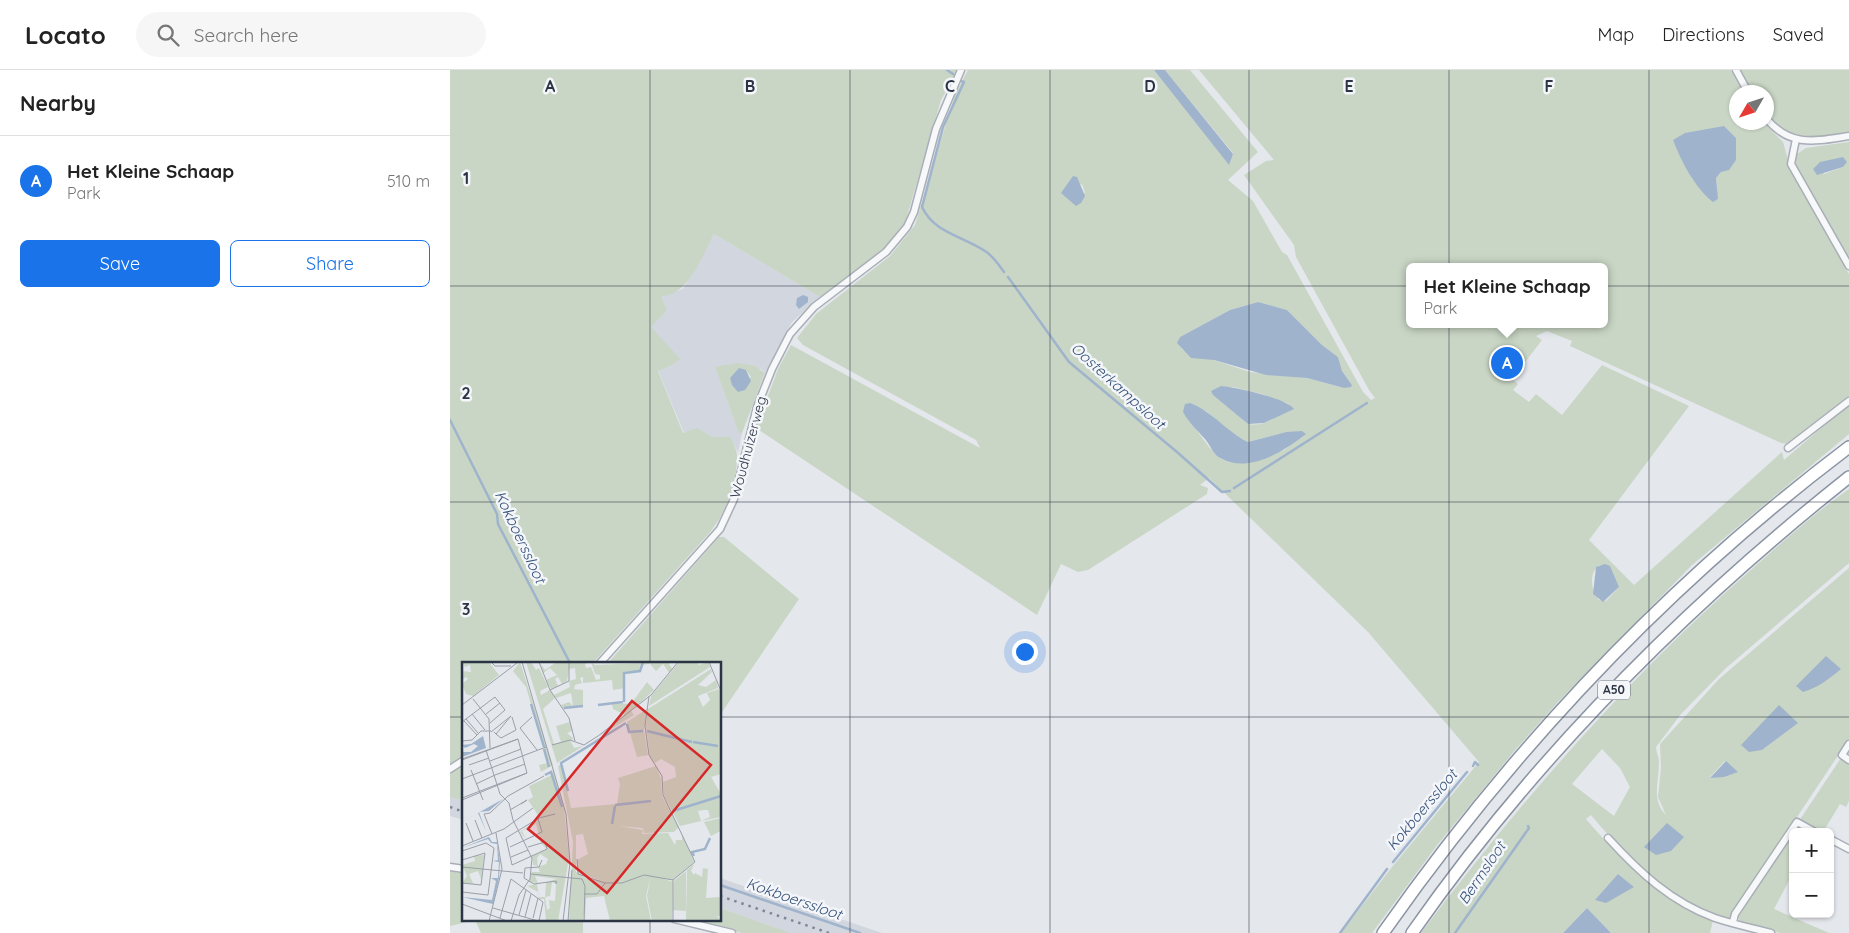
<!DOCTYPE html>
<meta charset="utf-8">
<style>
body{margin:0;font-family:Quicksand,sans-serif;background:#f6f6f6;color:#222}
.controls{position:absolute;right:15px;bottom:15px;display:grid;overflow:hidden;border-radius:8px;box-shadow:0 1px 4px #0004}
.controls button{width:45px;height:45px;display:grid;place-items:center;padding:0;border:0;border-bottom:1px solid #e0e0e0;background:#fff;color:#222;font:25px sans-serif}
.compass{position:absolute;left:1279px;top:15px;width:45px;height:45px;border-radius:50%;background:#fff;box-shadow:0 1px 4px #0004;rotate:231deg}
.you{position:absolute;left:574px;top:581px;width:18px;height:18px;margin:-12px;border:4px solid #fff;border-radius:50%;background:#1a73e8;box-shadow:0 0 0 8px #1a73e833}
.badge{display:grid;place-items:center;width:32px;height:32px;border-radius:50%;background:#1a73e8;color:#fff;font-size:16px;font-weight:700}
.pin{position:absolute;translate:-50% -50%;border:2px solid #fff;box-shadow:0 1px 5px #0006}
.popup{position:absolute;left:956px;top:193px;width:202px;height:65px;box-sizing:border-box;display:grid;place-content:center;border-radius:8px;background:#fff;filter:drop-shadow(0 1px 4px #0005);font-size:16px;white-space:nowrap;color:#767676}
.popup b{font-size:19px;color:#222}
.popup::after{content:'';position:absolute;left:50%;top:100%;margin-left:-10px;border:10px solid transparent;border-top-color:#fff}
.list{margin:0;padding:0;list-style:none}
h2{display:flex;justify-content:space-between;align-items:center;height:65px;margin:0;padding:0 20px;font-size:21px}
h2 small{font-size:16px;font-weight:400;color:#767676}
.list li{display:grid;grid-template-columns:32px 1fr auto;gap:15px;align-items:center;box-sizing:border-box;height:90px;padding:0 20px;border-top:1px solid #e0e0e0}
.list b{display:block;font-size:19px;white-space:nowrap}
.list p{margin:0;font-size:16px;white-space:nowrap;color:#767676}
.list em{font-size:16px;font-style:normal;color:#767676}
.actions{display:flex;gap:10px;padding:15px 20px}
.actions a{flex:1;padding:11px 0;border:1px solid #1a73e8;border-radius:8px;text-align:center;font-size:18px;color:#1a73e8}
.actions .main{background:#1a73e8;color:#fff}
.icon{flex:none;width:28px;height:28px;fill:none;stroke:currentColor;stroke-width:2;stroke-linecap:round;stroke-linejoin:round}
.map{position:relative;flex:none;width:1399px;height:863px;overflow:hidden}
header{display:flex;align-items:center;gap:30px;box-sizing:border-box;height:70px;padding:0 25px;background:#fff;border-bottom:1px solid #e0e0e0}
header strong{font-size:24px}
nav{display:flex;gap:28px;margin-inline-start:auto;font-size:18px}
.search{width:350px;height:45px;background:#f6f6f6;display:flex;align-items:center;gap:12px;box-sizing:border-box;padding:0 18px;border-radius:28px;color:#767676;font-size:19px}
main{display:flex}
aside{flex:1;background:#fff}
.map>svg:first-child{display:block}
</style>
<header>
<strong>Locato</strong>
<div class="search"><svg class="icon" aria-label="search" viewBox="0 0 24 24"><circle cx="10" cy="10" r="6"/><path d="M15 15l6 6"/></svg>Search here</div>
<nav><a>Map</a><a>Directions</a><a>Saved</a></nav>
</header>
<main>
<aside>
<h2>Nearby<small></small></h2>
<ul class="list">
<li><span class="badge">A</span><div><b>Het Kleine Schaap</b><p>Park</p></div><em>510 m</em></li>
</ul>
<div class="actions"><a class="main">Save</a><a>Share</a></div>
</aside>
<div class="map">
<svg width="1399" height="863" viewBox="0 0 1399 863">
<rect width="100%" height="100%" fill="#e4e7ec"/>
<!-- built -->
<path fill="#d2d6de" d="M264 164 370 227 342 252 315 303 311 299 265 297 289 362 292 363 288 383 281 367H262L252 363H234L208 300 222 295 200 257 217 240 211 226 233 219Z
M0 727 14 731V750L0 746Z
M270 808 432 863H341L270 838Z"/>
<!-- green -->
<path fill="#c9d6c5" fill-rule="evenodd" d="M0 0H508L491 30 455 153 435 177 416 194 370 227 264 164C252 185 239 226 211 226L217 240 201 257 230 289 222 295 208 301 233 363 247 358 262 367H281C283 372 287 380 287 386 287 412 277 440 261 461L143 593H14V686L0 694Z
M518 0H704L779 94 783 83 715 0H740L808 82 778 110 803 131 832 182 837 185 913 322 921 330 925 328 919 320 846 187 844 175 794 105 816 91 824 90 749 0H1281L1293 22H1286V52L1314 53 1333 72 1342 104 1399 204V326L1338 374 1331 373 1120 276 1122 271 1097 261 1086 266 1092 270 1062 309 1068 314 1063 320 1079 332 1086 324 1112 345 1152 295 1239 336 1139 470 1184 515 1332 382 1334 390 1399 334V364L1242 495 1107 633 1066 679 988 774 922 863H891L942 797 1029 692 918 562 759 408 750 415 758 418 757 424 638 500 628 502 611 494 587 545 306 358 328 299 341 275 530 378 526 370 353 275 347 268 366 244 440 186 465 155 505 24ZM1223 70 1271 102 1266 108 1267 119 1243 110ZM632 114 635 123H611ZM960 197H1154V254H960ZM808 232 837 240 872 275 888 287 892 301 902 315 894 318 857 308 800 302 733 280 728 273 730 267 780 240ZM783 317 812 324 839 334C828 347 816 357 798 354L761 321ZM756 341 779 361 798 372 836 362 854 366 834 380 802 392 782 393 771 389 759 377 733 342ZM1150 495 1169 517 1156 531 1149 530C1141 521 1138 502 1150 495Z
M1289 0H1399V63C1363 67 1343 73 1317 44L1316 22H1302Z
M1399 72V189L1347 101 1344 86 1356 78ZM1370 92 1393 97 1374 104Z
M287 293 305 296 315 303 292 363H289L265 297ZM296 300 301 307 288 322 280 308Z
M1399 419V493L1276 598 1231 644 1206 677C1206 682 1209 687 1209 692 1209 712 1201 730 1216 745L1208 727 1211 698 1210 674 1269 609 1399 498V669L1279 849C1221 832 1179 790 1141 745L1136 749C1171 790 1211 832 1263 850L1260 863H1161L1137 838 1113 863H971C1063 741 1162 626 1275 523 1316 487 1355 450 1399 419ZM1329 636 1347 653 1312 680 1292 675ZM1152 679 1170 698 1180 717 1164 746 1122 714ZM1275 691 1287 702 1260 708V707ZM1168 804 1183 817 1171 823Z
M269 467H274L349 529 270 645V593H158Z
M1391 688 1399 693V731L1396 737 1390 734 1373 762 1349 751Z
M14 695V731L0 727V703Z
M1343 762V803L1324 839 1379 863H1330L1290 852 1288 845Z
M0 801 14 804V849H133V863H31L25 850 0 856Z
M270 838 341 863H292L235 849H270Z"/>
<!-- water -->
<path fill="#9fb4cc" d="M704 0H715L783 84 779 95Z
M1274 56 1286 68V90L1279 100 1271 102 1266 108 1268 129 1263 132C1245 118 1231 91 1223 70L1235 63Z
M1393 87 1397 92 1393 97 1367 105 1363 99 1370 92Z
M623 106 627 107 635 126 631 133 626 136 611 123Z
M353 225 358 227V232L349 239 346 235 347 228Z
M808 232 837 240 872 275 888 287 892 301 902 315 901 317 894 318 857 308 816 305 764 290 741 288 727 273 730 267 780 240Z
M289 298 296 300 301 311 295 320 288 322 282 315 280 308Z
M771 316C785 317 836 328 844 339L814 353 798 354 763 325 761 321Z
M740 333C763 342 777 362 798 372L836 362 852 361 856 364C835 381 799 403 772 389 763 385 761 376 755 369 747 360 739 353 733 342L735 334Z
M1155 494 1160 496 1169 517 1153 532 1143 524 1146 497Z
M1376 586 1391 599C1379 609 1369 617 1353 622L1346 616Z
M1329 635 1348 653 1312 680 1299 682 1291 675Z
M1276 691 1288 702 1274 707 1260 708Z
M1217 753 1234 767 1221 781 1206 785 1194 777Z
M1168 804 1184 817 1156 833 1145 830Z
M1137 838 1161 863H1113Z"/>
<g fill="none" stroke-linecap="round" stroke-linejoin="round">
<!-- stream -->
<path stroke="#9fb4cc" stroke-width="2.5" d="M497 0 503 4
M511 11 514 12 493 57 472 137C484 163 513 166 535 181 543 186 549 195 554 202
M558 207 619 292 727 382 772 422 780 421
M0 350 47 444 48 454 120 593
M784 418 917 333
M1023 696 1025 692 1028 695
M943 792 1017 702
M270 815 410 863
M890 863 937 799
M1005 863 1079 758 1078 756"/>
<defs>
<path id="minor" d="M1286 0 1298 22
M1316 48C1340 78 1366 71 1399 66
M1346 69 1341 94 1399 196
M1338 378 1399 331
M150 593 270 459 284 429 307 337 322 299 340 264 364 237 436 182 457 157 464 142 486 59 511 0
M1399 674 1392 685 1399 690
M0 699 14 690
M1158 768C1189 802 1221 832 1265 848 1283 854 1302 858 1321 863
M1380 769 1399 779
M0 797 14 799
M224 849 282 863
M1283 852 1285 844 1347 752 1365 762"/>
<path id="motorway" d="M933 863C1062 679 1219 513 1399 377
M962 863C1083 690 1234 538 1399 407"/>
</defs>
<!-- minor casing -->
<use href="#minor" stroke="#a9aeb7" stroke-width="9"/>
<!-- motorway casing -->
<use href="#motorway" stroke="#8b94a3" stroke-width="14"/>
<!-- minor -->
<use href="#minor" stroke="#f7f8fa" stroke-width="6"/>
<!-- motorway -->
<use href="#motorway" stroke="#fff" stroke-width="11"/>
<!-- rail -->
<path stroke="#7d8696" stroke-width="2.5" stroke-dasharray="2.5 5" stroke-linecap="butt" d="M0 737 14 742
M270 826 379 863"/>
</g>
<!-- grid -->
<path fill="none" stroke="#2b3445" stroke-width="1" stroke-opacity="0.55" d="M200 0V593M400 0V863M600 0V863M799 0V863M999 0V863M1199 0V863M0 216H1399M0 432H1399M0 647H14M270 647H1399M200 849V863"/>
<g text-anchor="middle" stroke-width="5" stroke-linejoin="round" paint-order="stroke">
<!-- shield labels -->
<rect fill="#f4f6f9" stroke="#676e7b" stroke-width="1" x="1148" y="610.5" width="32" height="19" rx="4"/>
<g font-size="12" font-weight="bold" fill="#2b3445">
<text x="1164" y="624">A50</text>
</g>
<!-- street labels -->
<g font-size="14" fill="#2b3445" stroke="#f4f6f9">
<text transform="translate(298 377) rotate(-75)" y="5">Woudhuizerweg</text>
</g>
<!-- water labels -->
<g font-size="15" font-style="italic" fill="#34527a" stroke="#f4f6f9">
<text transform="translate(668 316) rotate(42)" y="5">Oosterkampsloot</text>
<text transform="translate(70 467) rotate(65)" y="5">Kokboerssloot</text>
<text transform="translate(972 740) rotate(-50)" y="5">Kokboerssloot</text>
<text transform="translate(1032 803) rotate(-56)" y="5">Bermsloot</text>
<text transform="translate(344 829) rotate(19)" y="5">Kokboerssloot</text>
</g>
</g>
<!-- overview -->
<g transform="translate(12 592)">
<rect width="259" height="259" fill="#e4e7ec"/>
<path d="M27 0 37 13 11 34 4 32 0 22 6 17 4 15 0 18V9L9 10 8 3 3 5 0 0ZM58 0 91 103 79 110 77 103 86 101 64 25 51 9ZM64 0H69L74 8 77 6 86 25 78 29 79 33 88 28 93 36 81 47 92 82 108 78 112 86 121 84 95 101ZM108 0H128L123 2 124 6 129 5 134 18 138 17V13L133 12 129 0 133 3 210 0 207 2 211 8 208 12 201 2 194 9 188 2 178 3 177 9 162 10 163 26 151 28 150 18 121 21V15L118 16 120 21 113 23 112 27 121 28V44L101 47 99 43 107 40 111 44 109 31 94 36 92 33 108 25 107 19 114 17 113 6 107 7 105 19 100 22 96 15 93 17 96 24 89 27 84 18 95 13 88 6 81 11 79 2 83 8 93 1ZM217 0H235L237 3 246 0 248 5 187 44 189 34ZM249 7 250 10 236 23 244 25 254 18 256 26 236 34 241 45 248 38 245 31 257 27 259 30V112L249 115 259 132V155L239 159 248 155 246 148H242L236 149 239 159 218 164 202 134 201 120 214 115 213 105 199 97 193 101 188 95 184 63 186 47ZM185 20 192 28 169 49 172 53 136 75 163 53 151 47 150 41 169 42ZM185 47 182 68 186 93 175 95 165 60ZM108 60 110 69 105 71 112 77 99 80 94 64ZM99 102 109 146 155 142 158 122 156 116 194 104 199 117 200 134 217 165 212 170 182 171 181 166 156 164 181 168 180 172 206 171 213 183 214 178H220V172L232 200 211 218 199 216 211 220 210 259H190L185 234 189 213 184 234 189 259H148L142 234 124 236 123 259 121 252V259H107L111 180 96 104ZM121 172 126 192 115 198V211L138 218 125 217 114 210V173ZM91 106 102 145 107 196 96 259H84L82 237H77L76 230 65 224 75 222 77 235H83L85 248 88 246 87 238 93 239 94 222 90 220 88 234 83 235 84 220 95 217 73 214 76 221 67 220 70 210H78L76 205 84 202 86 197 78 192 75 196 76 204 71 203 70 194 85 187 79 181 74 162 60 169 64 177 58 170 78 156 66 138 71 135 67 124 90 113ZM259 156V169L249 174 242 160ZM22 193 19 217 16 209 7 212 11 221 15 222 0 221 5 214 0 203 13 199 12 194ZM232 202 229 209 232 213 233 211 240 215 241 206 246 207 244 236 259 235V254H255L259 259H224L225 208ZM224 209V249L211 248 212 219Z" fill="#c9d6c5" fill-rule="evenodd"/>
<path d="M21 74 24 86 0 95V90H9L16 84 12 82 3 86 0 83 9 82ZM41 137 27 149 17 150 24 169 16 151 7 156 14 173 7 156 0 160ZM27 175 30 180H35L38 200 37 216 31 242 0 235 30 238 34 219 29 216H36L37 200 31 199 36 198 35 182 29 181 26 177 0 186Z" fill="#9fb4cc"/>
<path fill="none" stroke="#9fb4cc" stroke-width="2.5" d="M162 40V11L178 9 181 0M69 42 82 85M136 43 161 40M102 46 121 44M165 62 167 70 181 69M185 69 230 80M231 80 256 84M82 87 87 105M83 113 89 110 100 145M106 129 99 101 164 61M153 143 189 139M211 149 259 134M150 162 153 144M232 194 230 190 243 187 248 176"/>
<path fill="none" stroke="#9a9fa9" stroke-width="1" d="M29 0 33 4H49M60 0 104 152 108 201 101 259M77 0 88 28 107 56 113 79M247 0 259 29M88 28 107 19V0M11 37 27 57 28 86M0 43 55 1M10 52 23 68M24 52 38 41M70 55 58 66 75 88M4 57 16 71M2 59 15 73M0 60 33 35 43 48 28 61M29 70 49 54 34 72 32 70M34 72 39 76 54 68 50 55M56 77 65 111M0 79 10 78 19 69H29M90 83 108 78 122 83 136 74 189 33 216 0M24 88 38 132 47 141 51 158 70 196 68 217 57 233 49 259M0 97 56 77 0 98M28 99 59 87M7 103 27 96M9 108 21 138M33 113 63 102M0 117 84 85M14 122 33 113M0 136 65 111 0 138M48 148 65 138 59 142M28 151 46 134 82 114M28 151 22 152 30 172M13 158 20 176M4 161 11 179M0 184 42 167 71 146M48 185 80 170 76 157M66 185 83 180 85 187 50 203 44 176 77 156 93 152M0 189 24 181 32 186 26 233 0 230M49 195 66 188M115 197 116 212 143 221H160L182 213 211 218 233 200 201 133 200 114 187 93 183 64 187 34M0 198 23 191 19 223 0 221M80 198 77 205 63 206 62 216 72 222 94 219 95 221H93M0 205 61 211M69 212 120 217 123 224 122 259M122 232H135L143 221M0 242 45 259M31 246 76 259M57 253 64 228M63 255 69 232M38 256 49 217 81 240 77 259M71 256 76 236M27 259 40 207 34 171M106 259 110 208M211 259V218"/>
<path fill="#d62828" fill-opacity="0.15" stroke="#d62828" stroke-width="2.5" d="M170 39 249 103 145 231 66 167Z"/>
<rect width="259" height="259" fill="none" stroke="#2b3445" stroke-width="2.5"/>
</g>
<g font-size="16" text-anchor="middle" font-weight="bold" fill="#2b3445" stroke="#f4f6f9" stroke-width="5" stroke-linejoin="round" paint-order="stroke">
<text x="100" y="22">A</text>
<text x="300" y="22">B</text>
<text x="500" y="22">C</text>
<text x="700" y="22">D</text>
<text x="899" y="22">E</text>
<text x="1099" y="22">F</text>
<text x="16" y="114">1</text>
<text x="16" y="329">2</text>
<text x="16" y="545">3</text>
</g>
</svg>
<div class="controls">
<button>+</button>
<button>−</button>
</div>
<svg class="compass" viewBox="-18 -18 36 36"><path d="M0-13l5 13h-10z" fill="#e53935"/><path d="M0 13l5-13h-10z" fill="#767676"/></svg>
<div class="you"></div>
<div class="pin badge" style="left:1057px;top:293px">A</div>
<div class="popup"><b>Het Kleine Schaap</b>Park</div>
</div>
</main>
